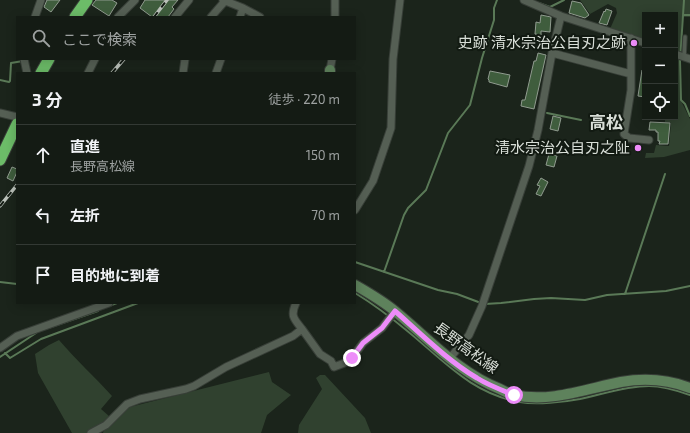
<!DOCTYPE html>
<html lang="ja">
<meta charset="utf-8">
<style>
body{margin:0;font-family:"Exo 2","Noto Sans JP",sans-serif;background:#1d241d;color:#f1f3f6}
.controls{position:absolute;right:12px;top:12px;display:grid;overflow:hidden;border-radius:0px;box-shadow:0 2px 10px #0003}
.controls button{width:36px;height:36px;display:grid;place-items:center;padding:0;border:0;border-bottom:1px solid #333934;background:#141b14;color:#f1f3f6;font:20px sans-serif}
.stop{position:absolute;width:12px;height:12px;margin:-9px;border:3px solid #ed8cf9;border-radius:50%;background:#fff}
.stop.end{background:#ed8cf9;border-color:#fff;box-shadow:0 1px 4px #0008}
.list{margin:0;padding:0;list-style:none}
h2{display:flex;justify-content:space-between;align-items:center;height:52px;margin:0;padding:0 16px;font-size:17px}
h2 small{font-size:13px;font-weight:400;color:#9da1a0}
.list li{display:grid;grid-template-columns:26px 1fr auto;gap:12px;align-items:center;box-sizing:border-box;height:60px;padding:0 16px;border-top:1px solid #333934}
.list b{display:block;font-size:15px;white-space:nowrap}
.list p{margin:0;font-size:13px;white-space:nowrap;color:#9da1a0}
.list em{font-size:13px;font-style:normal;color:#9da1a0}
.icon{flex:none;width:22px;height:22px;fill:none;stroke:currentColor;stroke-width:2;stroke-linecap:round;stroke-linejoin:round}
.map{position:relative;flex:none;width:690px;height:433px;overflow:hidden}
.search{position:absolute;background:#141b14;box-shadow:0 2px 10px #0003;left:16px;top:16px;width:340px;height:44px;display:flex;align-items:center;gap:10px;box-sizing:border-box;padding:0 14px;border-radius:0px;color:#9da1a0;font-size:15px}
.panel{position:absolute;background:#141b14;box-shadow:0 2px 10px #0003;left:16px;top:72px;width:340px;height:232px;border-radius:0px}
.map>svg:first-child{display:block}
</style>
<div class="map">
<svg width="690" height="433" viewBox="0 0 690 433">
<rect width="100%" height="100%" fill="#1b241b"/>
<!-- green -->
<path fill="#30412f" d="M580 0H690V17H682L680 54 675 52V15H645V42L610 29 617 13 616 8 608 4 590 14Z
M675 56 679 58 680 99 690 119V150L664 157 645 158 646 153H654L656 145 669 146 671 123 665 122V120L650 117H675Z
M59 340C76 360 95 377 112 396L101 409 110 417 106 423 92 429 87 433H72L38 373 35 354 49 345Z
M269 372 272 382 291 395 267 415 261 433H103L104 430 126 408Z
M320 375H325L365 418 371 433H298L299 425 322 389 316 378Z"/>
<g fill="none" stroke-linecap="round" stroke-linejoin="round">
<!-- stream -->
<path stroke="#5a7957" stroke-width="2" d="M684 0 680 61 681 100 685 104 690 116
M539 3 550 7 564 0
M683 15H690
M0 80 9 82 10 81 11 63 23 61
M547 113 581 120
M355 262 438 290 457 294 481 303
M384 272 404 215 408 208 426 190 448 133 470 105 482 58 494 20V8L497 0
M0 282 17 284
M355 293C375 305 393 319 411 334 446 363 473 394 520 402 536 405 564 402 580 399 603 394 626 386 649 386 663 386 676 390 690 395
M625 294 665 174
M485 304 501 303 534 299 551 298 585 300 607 295 666 291 690 286
M109 306 117 303
M45 329 98 311
M5 353 10 358 41 339 138 303
M0 357 36 333"/>
</g>
<!-- building -->
<path fill="#3f5d3d" stroke="#909b8f" d="M47 0H60L51 12 44 7Z
M96 0H112L117 3 109 16 92 5Z
M145 0H178L172 7 174 9 168 17H152L140 8Z
M572 1 581 3 589 15 585 18 569 13Z
M606 9 612 11 607 25 599 23 604 11 605 12Z
M541 15 551 17 550 32 541 31V35L535 34 536 22 540 23Z
M538 53 546 55 534 109 521 106 522 100H525L534 61H536Z
M642 70H645V97L638 96Z
M490 71 510 75 507 87 489 82V80L488 79Z
M553 116 561 118 558 131 550 129Z
M650 122 670 123 668 144H659L660 141H658V132H656V130H649Z
M549 154 557 156 554 167 546 165Z
M12 167 17 169V172L13 181 7 178Z
M541 178 548 182 541 196 536 194 540 186 537 185Z"/>
<g fill="none" stroke-linecap="round" stroke-linejoin="round">
<defs>
<path id="service" d="M684 57 685 37"/>
<path id="minor" d="M223 0 243 8 260 17
M335 0V17
M524 0 561 16 645 43
M35 17 41 0
M118 17 135 0
M175 17 189 0
M211 17 225 1
M240 17 243 8
M631 38V90L624 134 629 138 649 140
M552 53 631 74
M675 54 690 59
M24 59 27 73
M330 70 332 59
M88 73 95 59
M183 73 185 59
M216 73 221 59
M0 113 17 117
M355 210 373 181 391 128 393 59 400 0
M302 329 320 354 331 361 334 367 347 362 352 358 363 343 382 328 395 311
M0 348 17 336 109 303
M450 358 469 335 482 306 529 166 538 130 552 53 561 16
M91 433 106 425 127 404 140 399 186 389 194 386 226 367 293 336 302 329C294 319 290 316 296 303"/>
<path id="secondary" d="M330 73V70
M355 285C369 293 383 301 396 312 429 339 459 373 500 389 504 391 509 394 514 395 550 403 586 389 621 382 644 378 669 380 690 388"/>
<path id="trunk" d="M75 17 87 0
M41 73 49 59
M0 160 17 124"/>
</defs>
<!-- service casing -->
<use href="#service" stroke="#383f38" stroke-width="5.5"/>
<!-- minor casing -->
<use href="#minor" stroke="#383f38" stroke-width="9"/>
<!-- secondary casing -->
<use href="#secondary" stroke="#383f38" stroke-width="12"/>
<!-- trunk casing -->
<use href="#trunk" stroke="#383f38" stroke-width="13"/>
<!-- service -->
<use href="#service" stroke="#555f54" stroke-width="3.5"/>
<!-- minor -->
<use href="#minor" stroke="#555f54" stroke-width="7"/>
<!-- secondary -->
<use href="#secondary" stroke="#5e825c" stroke-width="10"/>
<!-- trunk -->
<use href="#trunk" stroke="#6cbc68" stroke-width="11"/>
<defs>
<path id="rail" d="M154 17 167 0
M112 73 124 59
M0 206 17 185"/>
</defs>
<!-- rail casing -->
<use href="#rail" stroke="#bac0b9" stroke-width="3.5"/>
<!-- rail -->
<use href="#rail" stroke="#121a12" stroke-width="2" stroke-dasharray="6" stroke-linecap="butt"/>
</g>
<g fill="none" stroke-linecap="round" stroke-linejoin="round">
<!-- route -->
<path stroke="#ed8cf9" stroke-width="5" d="M352 358 363 343 382 328 395 311C420 333 448 361 477 378 488 385 501 390 514 395"/>
</g>
<!-- markers -->
<g fill="#ed8cf9" stroke="#121a12" stroke-width="1.5">
<circle cx="634" cy="43" r="4"/>
<circle cx="638" cy="148" r="4"/>
</g>
<g text-anchor="middle" stroke-width="4" stroke-linejoin="round" paint-order="stroke">
<!-- poi labels -->
<g font-size="15" fill="#d8ded7" stroke="#121a12" text-anchor="end">
<text x="626" y="48">史跡 清水宗治公自刃之跡</text>
<text x="630" y="153">清水宗治公自刃之阯</text>
</g>
<!-- street labels -->
<g font-size="15" fill="#d8ded7" stroke="#121a12">
<text transform="translate(466 348) rotate(36)" y="5">長野高松線</text>
</g>
<!-- quarter labels -->
<g font-size="17" font-weight="bold" fill="#d8ded7" stroke="#121a12">
<text x="606" y="128">高松</text>
</g>
</g>
</svg>
<div class="controls">
<button>+</button>
<button>−</button>
<button><svg class="icon" aria-label="locate" viewBox="0 0 24 24"><circle cx="12" cy="12" r="6"/><path d="M12 2v4M12 18v4M2 12h4M18 12h4"/></svg></button>
</div>
<div class="stop" style="left:514px;top:395px"></div>
<div class="stop end" style="left:352px;top:358px"></div>
<div class="search"><svg class="icon" aria-label="search" viewBox="0 0 24 24"><circle cx="10" cy="10" r="6"/><path d="M15 15l6 6"/></svg>ここで検索</div>
<section class="panel">
<h2>3 分<small>徒歩 · 220 m</small></h2>
<ul class="list">
<li><svg class="icon" aria-label="ahead" viewBox="0 0 24 24"><path d="M12 20V5M6 11l6-6 6 6"/></svg><div><b>直進</b><p>長野高松線</p></div><em>150 m</em></li>
<li><svg class="icon" aria-label="left" viewBox="0 0 24 24"><path d="M17 20v-9H6M10 6l-5 5 5 5"/></svg><div><b>左折</b></div><em>70 m</em></li>
<li><svg class="icon" aria-label="arrive" viewBox="0 0 24 24"><path d="M6 21V4h12l-3 4 3 4H6"/></svg><div><b>目的地に到着</b></div></li>
</ul>
</section>
</div>
